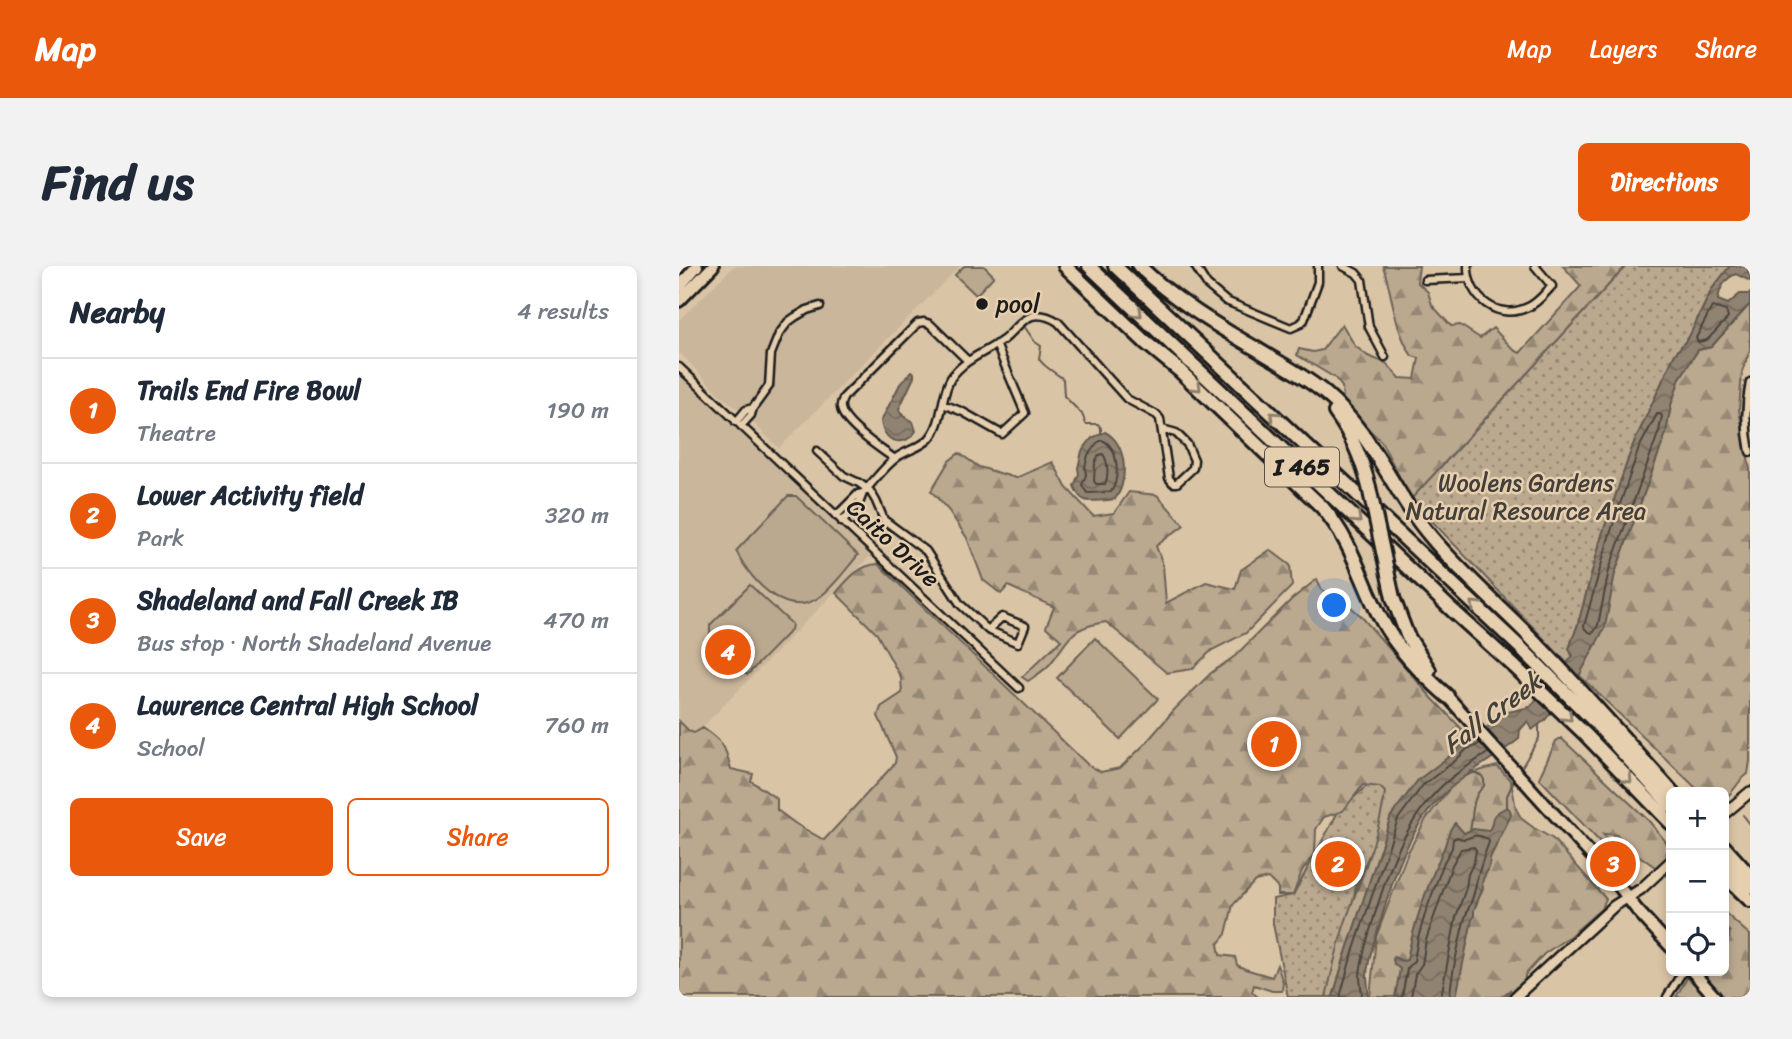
<!DOCTYPE html>
<meta charset="utf-8">
<style>
body{margin:0;font-family:Sriracha,sans-serif;background:#f2f2f3;color:#1f2937}
.controls{position:absolute;right:21px;bottom:21px;display:grid;overflow:hidden;border-radius:10px;box-shadow:0 4px 10px #0003}
.controls button{width:63px;height:63px;display:grid;place-items:center;padding:0;border:0;border-bottom:2px solid #e0e1e3;background:#fff;color:#1f2937;font:35px sans-serif}
.you{position:absolute;left:656px;top:340px;width:24px;height:24px;margin:-18px;border:5px solid #fff;border-radius:50%;background:#1a73e8;box-shadow:0 0 0 10px #1a73e833}
.badge{display:grid;place-items:center;width:46px;height:46px;border-radius:50%;background:#ea580c;color:#fff;font-size:23px;font-weight:700}
.pin{position:absolute;translate:-50% -50%;border:4px solid #fff;box-shadow:0 2px 7px #0006}
.list{margin:0;padding:0;list-style:none}
h2{display:flex;justify-content:space-between;align-items:center;height:91px;margin:0;padding:0 28px;font-size:30px}
h2 small{font-size:23px;font-weight:400;color:#747a83}
.list li{display:grid;grid-template-columns:46px 1fr auto;gap:21px;align-items:center;box-sizing:border-box;height:105px;padding:0 28px;border-top:2px solid #e0e1e3}
.list b{display:block;font-size:26px;white-space:nowrap}
.list p{margin:0;font-size:23px;white-space:nowrap;color:#747a83}
.list em{font-size:23px;font-style:normal;color:#747a83}
.actions{display:flex;gap:14px;padding:21px 28px}
.actions a{flex:1;padding:16px 0;border:2px solid #ea580c;border-radius:10px;text-align:center;font-size:24px;color:#ea580c}
.actions .main{background:#ea580c;color:#fff}
.icon{flex:none;width:38px;height:38px;fill:none;stroke:currentColor;stroke-width:2;stroke-linecap:round;stroke-linejoin:round}
.map{position:relative;flex:none;width:1071px;height:731px;overflow:hidden;border-radius:10px}
header{display:flex;align-items:center;gap:42px;box-sizing:border-box;height:98px;padding:0 35px;background:#ea580c;color:#fff}
header strong{font-size:33px}
nav{display:flex;gap:38px;margin-inline-start:auto;font-size:24px}
.intro{display:flex;align-items:center;justify-content:space-between;box-sizing:border-box;height:168px;padding:0 42px}
h1{margin:0;font-size:49px}
.button{padding:18px 32px;border-radius:10px;background:#ea580c;color:#fff;font-size:24px;font-weight:700}
main{display:flex;gap:42px;padding:0 42px}
aside{flex:1;background:#fff;border-radius:10px;box-shadow:0 4px 10px #0003}
.map>svg:first-child{display:block}
</style>
<header>
<strong>Map</strong>
<nav><a>Map</a><a>Layers</a><a>Share</a></nav>
</header>
<div class="intro"><h1>Find us</h1><a class="button">Directions</a></div>
<main>
<aside>
<h2>Nearby<small>4 results</small></h2>
<ul class="list">
<li><span class="badge">1</span><div><b>Trails End Fire Bowl</b><p>Theatre</p></div><em>190 m</em></li>
<li><span class="badge">2</span><div><b>Lower Activity field</b><p>Park</p></div><em>320 m</em></li>
<li><span class="badge">3</span><div><b>Shadeland and Fall Creek IB</b><p>Bus stop · North Shadeland Avenue</p></div><em>470 m</em></li>
<li><span class="badge">4</span><div><b>Lawrence Central High School</b><p>School</p></div><em>760 m</em></li>
</ul>
<div class="actions"><a class="main">Save</a><a>Share</a></div>
</aside>
<div class="map">
<svg width="1071" height="731" viewBox="0 0 1071 731">
<defs>
<pattern id="grass-dots" width="8" height="8" patternUnits="userSpaceOnUse" patternTransform="scale(1.75)"><rect width="8" height="8" fill="#baa88f"/><path d="M2 2h.1M6 6h.1" fill="none" stroke="#968874" stroke-width="1.8" stroke-linecap="round"/></pattern>
<pattern id="forest-firs" width="22" height="20" patternUnits="userSpaceOnUse" patternTransform="scale(1.75)"><rect width="22" height="20" fill="#baa88f"/><path d="M5 1l3.5 6h-7zM16 11l3.5 6h-7z" fill="#968874"/></pattern>
<pattern id="water-waves" width="16" height="10" patternUnits="userSpaceOnUse" patternTransform="scale(1.75)"><rect width="16" height="10" fill="#918372"/><path d="M0 5q4-4 8 0t8 0" fill="none" stroke="#766a5d"/></pattern>
</defs>
<rect width="100%" height="100%" fill="#dac4a6"/>
<filter id="ink" filterUnits="userSpaceOnUse"><feTurbulence type="fractalNoise" baseFrequency=".0143" numOctaves="2"/><feDisplacementMap in="SourceGraphic" scale="14" xChannelSelector="R" yChannelSelector="G"/><feConvolveMatrix kernelMatrix="1 2 1 2 8 2 1 2 1" color-interpolation-filters="sRGB"/></filter>
<g filter="url(#ink)">
<!-- built -->
<path fill="#cab69b" d="M55 0H281L100 182 63 146 40 128 0 86V54Z
M0 102 195 286 0 485Z"/>
<!-- grass -->
<path fill="url(#grass-dots)" stroke="#6b6256" stroke-width="2" d="M947 0H1051L1033 23 1010 71 996 88 954 179 923 269 899 358 890 383 894 390 889 398 732 233Z
M703 506 720 518 677 620 655 731H609L594 658V633L614 629 659 546Z"/>
<!-- forest -->
<path fill="url(#forest-firs)" stroke="#6b6256" stroke-width="2" d="M704 0H740L738 16 749 26 753 39 772 60 781 59 801 72 814 62 835 84 841 87 902 20 884 0H947L732 233 702 175 676 150 664 133 663 121 656 112 618 89 620 83 634 86 643 84 663 58 676 80 689 90 707 97 721 112 736 113 740 92 733 90C715 63 714 30 704 0Z
M1071 38V84L1063 106 1060 144 1071 203V495L1069 508C1056 517 1057 525 1045 533V526H1021L900 409 916 380 936 307 987 167 992 139 1001 112 1019 84 1032 81Z
M280 187 300 201 337 212 374 196 387 221 414 250 435 247 450 226 478 229 505 259 477 280 484 299 487 337 527 316 556 323 562 304 591 284 611 299 613 320 567 367 533 384 513 403 488 407 427 356C389 362 392 372 371 398 365 405 356 410 349 415L343 411 382 374 367 361 375 341 329 320 322 328 304 314 288 272 270 245 252 225 270 195Z
M199 298 408 498 422 506 441 502 466 478 495 444 532 407 556 390 613 333 638 313 643 324 661 331 682 350 752 431 786 466 785 476 712 550 665 693 654 731H647C653 706 658 681 666 657 681 613 700 572 706 526L701 521 684 519 664 545 645 551 637 563 636 586 623 605 614 629H599V622L589 612 576 615 554 639 547 668 539 678 541 689 556 691 558 699 566 703 593 711 598 699 604 716 603 725H593L575 719 573 726 579 731H0V455L10 465 15 467 24 462C44 476 46 479 52 503L74 508 72 515 98 533V544L117 558 145 574 208 506 216 497 217 491 199 450 202 441 223 427 222 412 198 368 157 327C169 313 180 299 199 298Z
M882 472 970 555 992 582V612L959 589 938 569 924 568 947 596 939 600 921 576 860 512 877 475Z
M818 500 832 515 837 543 843 553 855 562 874 573 927 633 922 643 891 670 865 688 846 709 845 731H826L832 723 822 731H691L697 671 729 586 747 553 778 513 803 504Z
M1045 646 1071 669V731H997L1012 705H1045V674L1050 672 1051 666 1045 661Z"/>
<!-- pitch -->
<path fill="#baa88f" stroke="#6b6256" stroke-width="2" d="M285 0H305L315 10 297 29 276 9Z
M109 230H117L179 289C168 302 156 319 142 330 107 356 72 314 57 285Z
M71 319 113 358 112 364 68 409 31 375V359Z
M416 372 479 433 441 473 378 412Z"/>
<!-- water -->
<path fill="url(#water-waves)" stroke="#625a50" stroke-width="2" d="M1051 0H1070L1069 7 1071 10V15L1057 8C1046 12 1040 23 1039 34L1049 38 1061 28H1069L1071 27V38L1032 81 1019 84 1001 112 992 139 987 167 936 307 926 361 898 414 866 454 853 464 849 455 841 464 840 473C816 492 788 506 766 527 730 560 714 612 701 657 696 673 689 692 688 709 688 717 690 723 689 731H654L665 693 712 550 739 514 772 489 785 476 792 475 825 447 851 441 894 390 890 383 899 358 923 269 954 179 996 88 1010 71 1033 23Z
M233 105 235 107V111L220 143C221 150 229 153 234 156L237 165C225 183 204 176 202 155L221 118Z
M426 166C448 177 450 215 436 233 430 234 410 236 406 234 400 232 397 225 395 220L400 208 399 202 403 185 413 172Z
M828 541 831 544 832 549 811 592 810 602 804 613 803 618 804 622 795 644V651L793 654 777 731H716L721 703 715 698 714 693 715 691 724 695 728 694C735 655 749 618 765 582 769 573 768 565 776 557L785 567 794 563 809 565C814 560 812 558 814 552 816 546 823 544 828 541Z"/>
<g fill="none" stroke-linecap="round" stroke-linejoin="round">
<!-- shore -->
<path stroke="#4b453e" stroke-width="2" d="M1033 41 1047 45 1049 52 1028 74 1019 76 1017 72Z
M978 148H981L983 150 980 165 930 304 919 359 915 366 912 367 906 363 905 360 930 271 960 182Z
M423 174C440 181 441 212 432 226L408 227 403 219 407 209 406 201 409 189 418 177Z
M424 188C429 195 430 210 426 218H417L415 215 416 196 420 189Z
M661 731 671 695 719 553 744 519 776 495 788 483 795 481 801 477
M683 731C683 724 681 717 681 710 682 693 688 674 693 658 707 610 723 561 758 525 773 509 792 498 810 486
M723 731 728 703 735 695 739 672 747 645 765 596 773 582 774 573 778 571C786 575 787 572 795 570 800 569 805 571 809 573L810 576C804 592 799 607 796 623 794 634 788 644 785 655 780 678 772 707 771 731
M732 731 736 708 743 698 747 674 756 648 773 599 782 583 795 581 797 584 795 596 789 608 787 622 777 651 762 731"/>
<!-- stream -->
<path stroke="#625a50" stroke-width="2" d="M345 60 356 76 362 80 360 93C366 102 376 106 384 113L385 130 403 148 407 158H419L422 162V167
M841 504 860 472V459
M828 541V530L836 512
M1064 549 1071 558
M791 564C795 549 791 532 805 520V514L803 510 792 505"/>
<defs>
<path id="street" d="M516 0 528 19 547 35 612 62 621 58 625 54 639 16V0
M664 0 677 7 683 14 690 61 706 91
M789 0C788 31 819 56 849 41 859 37 866 27 873 20L856 0
M746 14 790 12
M0 101 340 422
M1071 116C1066 140 1066 162 1071 186
M264 138 284 146 323 168 346 147 317 78
M57 156 67 144 74 142
M62 160 72 149 74 142 90 120 92 88 100 68 109 56 116 51 128 44 141 40
M138 185 165 210 180 217 191 225 197 235 205 254 247 285 281 338 309 364
M216 193C203 184 164 158 162 142 161 137 163 135 165 131L239 57 245 56 251 58 289 95
M157 250 179 228 184 227C195 215 205 201 217 192 228 184 241 182 250 173 265 156 261 131 272 112 285 93 306 87 324 74 334 67 341 54 353 50 362 48 371 51 379 56L448 133 478 149 481 153 490 212 494 217H498L514 202 515 194 508 178 497 167 483 163
M163 256 181 235 184 227
M323 351 346 360 339 377 309 364Z
M988 731 1004 705"/>
<path id="secondary" d="M1045 548 1071 526
M836 731 935 640 962 623 992 595"/>
<path id="primary" d="M0 21 18 0
M0 35 34 0
M768 430 940 620 958 644 992 681
M1013 705 1036 731"/>
<path id="highway" d="M386 0 466 76 500 104 643 241C673 275 681 312 701 351 717 382 742 407 768 430
M410 0 773 344 836 401 906 468 992 557
M436 0 846 386 915 455 992 540
M460 0C494 33 535 58 576 82 600 97 626 110 647 128 695 169 713 226 753 272 784 309 821 340 854 374 902 423 947 475 993 526
M656 146C673 169 683 193 690 221
M714 332 728 369 750 404
M1045 581 1071 610
M1045 596 1071 621
M1045 609 1071 634"/>
</defs>
<!-- street casing -->
<use href="#street" stroke="#1c1c1c" stroke-width="11"/>
<!-- secondary casing -->
<use href="#secondary" stroke="#1c1c1c" stroke-width="14"/>
<!-- primary casing -->
<use href="#primary" stroke="#1c1c1c" stroke-width="16"/>
<!-- highway casing -->
<use href="#highway" stroke="#1c1c1c" stroke-width="18"/>
<!-- street -->
<use href="#street" stroke="#e6cfaf" stroke-width="6"/>
<!-- secondary -->
<use href="#secondary" stroke="#e6cfaf" stroke-width="9"/>
<!-- primary -->
<use href="#primary" stroke="#e6cfaf" stroke-width="10"/>
<!-- highway -->
<use href="#highway" stroke="#e6cfaf" stroke-width="12"/>
<defs>
<path id="highway-bridge" d="M690 221 714 332"/>
</defs>
<!-- highway-bridge casing -->
<use href="#highway-bridge" stroke="#1c1c1c" stroke-width="18" stroke-linecap="butt"/>
<!-- highway-bridge -->
<use href="#highway-bridge" stroke="#e6cfaf" stroke-width="12"/>
</g>
<!-- one-way arrows -->
<defs><path id="oneway-chevron" d="M-2-3.5L2.5 0L-2 3.5" fill="none" stroke-width="1.6" stroke-linecap="round" stroke-linejoin="round" transform="scale(1.75)"/></defs>
<g stroke="#8b7e6d">
<use href="#oneway-chevron" transform="translate(459 47) rotate(43)"/>
<use href="#oneway-chevron" transform="translate(518 121) rotate(44)"/>
<use href="#oneway-chevron" transform="translate(595 150) rotate(-137)"/>
<use href="#oneway-chevron" transform="translate(678 253) rotate(43)"/>
<use href="#oneway-chevron" transform="translate(796 339) rotate(-136)"/>
<use href="#oneway-chevron" transform="translate(889 451) rotate(44)"/>
<use href="#oneway-chevron" transform="translate(949 513) rotate(46)"/>
</g>
</g>
<!-- markers -->
<circle fill="#1c1c1c" stroke="#e6cfaf" stroke-width="2.5" cx="303" cy="38" r="7"/>
<g text-anchor="middle" stroke-width="5" stroke-linejoin="round" paint-order="stroke">
<!-- shield labels -->
<rect fill="#e6cfaf" stroke="#595248" stroke-width="2" x="586" y="181.5" width="74" height="39" rx="5"/>
<g font-size="23" font-weight="bold" fill="#1c1c1c">
<text x="623" y="209">I 465</text>
</g>
<!-- poi labels -->
<g font-size="24" fill="#1c1c1c" stroke="#e6cfaf" text-anchor="start">
<text x="317" y="46">pool</text>
</g>
<!-- park labels -->
<g font-size="24" fill="#443f39" stroke="#e6cfaf">
<text x="847" y="225">Woolens Gardens<tspan x="847" dy="28">Natural Resource Area</tspan></text>
</g>
<!-- street labels -->
<g font-size="24" fill="#1c1c1c" stroke="#e6cfaf">
<text transform="translate(214 277) rotate(43)" y="8">Caito Drive</text>
</g>
<!-- water labels -->
<g font-size="26" font-style="italic" fill="#45403a" stroke="#e6cfaf">
<text transform="translate(813 447) rotate(-37)" y="9">Fall Creek</text>
</g>
</g>
</svg>
<div class="controls">
<button>+</button>
<button>−</button>
<button><svg class="icon" aria-label="locate" viewBox="0 0 24 24"><circle cx="12" cy="12" r="6"/><path d="M12 2v4M12 18v4M2 12h4M18 12h4"/></svg></button>
</div>
<div class="you"></div>
<div class="pin badge" style="left:595px;top:478px">1</div>
<div class="pin badge" style="left:659px;top:598px">2</div>
<div class="pin badge" style="left:934px;top:598px">3</div>
<div class="pin badge" style="left:49px;top:386px">4</div>
</div>
</main>
